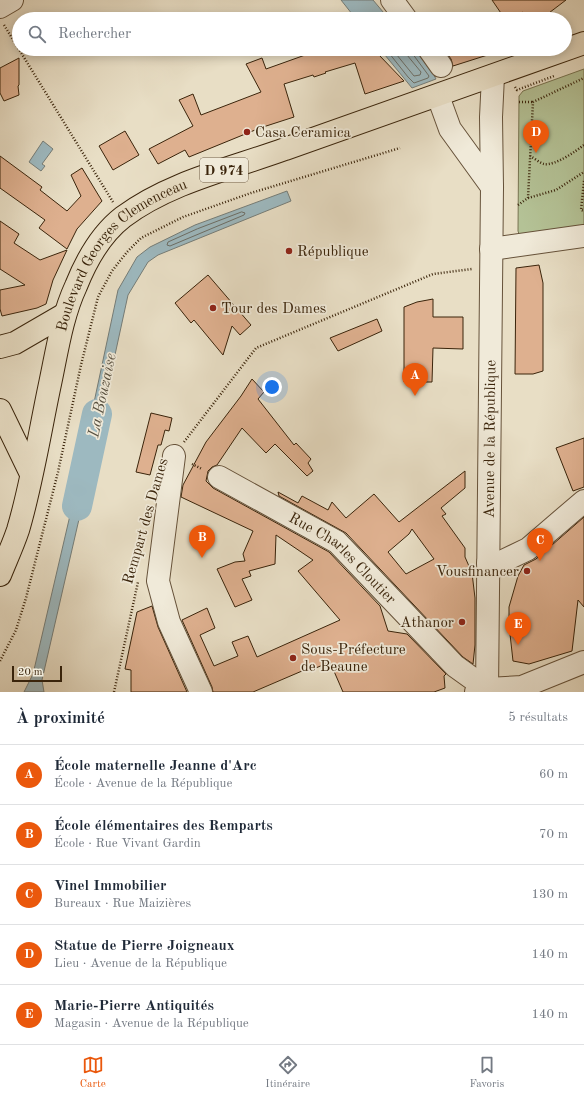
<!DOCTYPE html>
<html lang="fr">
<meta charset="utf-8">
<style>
body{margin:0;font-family:"Old Standard TT",serif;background:#f2f2f3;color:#1f2937}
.scale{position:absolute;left:12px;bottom:10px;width:50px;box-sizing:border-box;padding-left:4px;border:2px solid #3a240b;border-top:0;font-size:11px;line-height:14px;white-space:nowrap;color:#3a240b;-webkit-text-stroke:3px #f0ead9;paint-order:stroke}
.you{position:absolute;left:272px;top:387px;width:14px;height:14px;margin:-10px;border:3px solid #fff;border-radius:50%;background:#1a73e8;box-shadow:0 0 0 6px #1a73e833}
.badge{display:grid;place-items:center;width:26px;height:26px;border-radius:50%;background:#ea580c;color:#fff;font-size:13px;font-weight:700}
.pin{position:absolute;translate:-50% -33px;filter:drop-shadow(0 1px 2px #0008)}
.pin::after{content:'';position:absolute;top:21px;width:14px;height:12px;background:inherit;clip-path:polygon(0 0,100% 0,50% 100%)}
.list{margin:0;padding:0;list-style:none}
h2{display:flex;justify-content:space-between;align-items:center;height:52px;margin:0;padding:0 16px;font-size:17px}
h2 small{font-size:13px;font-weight:400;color:#747a83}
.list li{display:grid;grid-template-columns:26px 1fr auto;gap:12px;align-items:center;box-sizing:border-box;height:60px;padding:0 16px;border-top:1px solid #e0e1e3}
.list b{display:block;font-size:15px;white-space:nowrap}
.list p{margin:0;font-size:13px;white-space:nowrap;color:#747a83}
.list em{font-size:13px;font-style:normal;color:#747a83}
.icon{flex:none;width:22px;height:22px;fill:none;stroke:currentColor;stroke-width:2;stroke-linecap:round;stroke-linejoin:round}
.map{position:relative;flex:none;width:584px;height:692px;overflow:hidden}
.search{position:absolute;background:#fff;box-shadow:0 2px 10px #0003;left:12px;right:12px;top:12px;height:44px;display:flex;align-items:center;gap:10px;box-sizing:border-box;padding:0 14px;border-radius:22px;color:#747a83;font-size:15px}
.sheet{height:352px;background:#fff}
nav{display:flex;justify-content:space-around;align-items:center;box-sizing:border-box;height:56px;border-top:1px solid #e0e1e3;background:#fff;font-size:11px;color:#747a83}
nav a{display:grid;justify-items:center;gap:2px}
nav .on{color:#ea580c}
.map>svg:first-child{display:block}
</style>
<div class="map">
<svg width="584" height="692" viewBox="0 0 584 692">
<rect width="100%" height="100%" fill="#e8dec5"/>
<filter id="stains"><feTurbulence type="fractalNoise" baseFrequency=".005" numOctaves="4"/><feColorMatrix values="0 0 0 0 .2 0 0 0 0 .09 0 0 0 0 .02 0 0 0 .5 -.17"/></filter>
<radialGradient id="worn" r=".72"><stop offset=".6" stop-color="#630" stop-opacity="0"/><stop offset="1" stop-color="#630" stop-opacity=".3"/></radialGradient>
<!-- green -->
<path fill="#b4c296" stroke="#777350" d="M584 69V230L519 234 518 231 519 96 523 91Z"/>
<!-- water -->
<path fill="#9db9c0" stroke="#757d78" d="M341 0H373L389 19H356Z
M380 49H414L430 68 436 79 412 88Z
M43 141 53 149 42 164 45 166 41 171 29 162Z
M287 191 291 201 158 255 148 262 128 295 93 456 83 454 118 290 137 257 150 247 195 225Z
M82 464 91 467 42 680 44 692H24L33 674Z"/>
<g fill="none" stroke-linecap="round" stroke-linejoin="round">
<!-- shore -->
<path stroke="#6c6e66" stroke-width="1" d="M392 49 414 76 420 75 421 72 407 55 406 49
M389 53 408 77 414 83 428 78 429 76 412 53 411 49
M242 212 245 213 244 215 170 246 167 245 168 242 197 229Z"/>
<!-- river -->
<path stroke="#9db9c0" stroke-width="30" d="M77 506 97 414"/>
</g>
<!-- building -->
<path fill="#deb08f" stroke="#3a240b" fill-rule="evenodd" d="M492 0H566L541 19H526L523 12 512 19H505Z
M322 49H388L389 52 379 55 404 81 365 94 355 63 325 72 326 73 314 77 313 75 284 84 294 117 260 128 189 157 185 150 158 164 149 149 193 126 179 100 193 94 201 115 261 92 246 64 262 58 266 69Z
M444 49H497V52L453 66 451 59Z
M19 58V85L18 86 19 95 4 101 0 93V68Z
M125 131 139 155 113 170 99 146Z
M0 156 42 187 40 190 67 211 81 196 71 175 82 168 102 201 77 229 67 249 39 228 45 220 0 188Z
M0 221 19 234 14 243 40 260 67 250 53 280 46 304 37 308 2 316 0 309V290L25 285 0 269Z
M539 265 543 283V371L533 374H515L516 268Z
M208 275 251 325 240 335 232 326 223 355 194 320 191 323 175 303Z
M433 299V317H463V349L433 348 432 382H404V307L417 302Z
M377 319 382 331 338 351 330 338Z
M252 379 264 392 258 399 294 445 296 443 311 459 308 463 313 471 307 476 275 444 266 453 242 428 217 465 212 467 208 471 206 481 213 488 329 552 380 606 388 631 407 634 446 674 444 676 445 688 434 692H343L330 662 311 670 309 668 253 692H213L212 687 182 620 207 608 215 628 200 635 214 666 238 656 232 642 248 636 257 657 340 620 298 571 313 560 276 535 275 564 249 571 251 576 242 579 252 600 235 607 217 569 235 562 245 561 243 554 253 531 181 497 183 485 206 442 241 396Z
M151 413 172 418 169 431 165 430 161 445H158L150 475 136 472Z
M584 438V487L573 491 556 448Z
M465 471V488L441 508 446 514 442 516 465 548V557L472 573 475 598V645L473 664 463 657 346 533 279 496 278 492 298 503 302 496 328 510 332 502 346 518 374 494 399 522ZM412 529 434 559 406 574 388 552 409 534Z
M584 517V607L578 600 572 651 529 664 513 661 509 625V607L518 576 524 565 536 559Z
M152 606 158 627 187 692H131V670L125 669 137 612Z"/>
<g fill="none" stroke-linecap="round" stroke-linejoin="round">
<defs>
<g id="minor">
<path d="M392 0 406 19"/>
<path d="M0 7 12 0"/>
<path d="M429 49 441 66"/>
<path d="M438 96 450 129 492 187"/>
<path d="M491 249 584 236"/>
<path d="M174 456 158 581 169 622 201 692"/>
<path id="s1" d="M219 477 337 542 455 666 487 689"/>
<path d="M488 563 501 562 528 549 584 501"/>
<path d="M476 692 487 689 522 687 584 662"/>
<path id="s2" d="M487 692 492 187 491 117 493 76"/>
</g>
<g id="major">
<path d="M0 347 15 343 65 314"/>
<path d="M0 410 31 474"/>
<path id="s3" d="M0 575C6 560 13 545 18 530 32 483 40 431 50 384 57 351 62 316 76 286 86 261 101 234 123 217 170 182 230 169 285 149 385 114 485 79 584 43"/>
</g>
</defs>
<!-- minor casing -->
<use href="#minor" stroke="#66523a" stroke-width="24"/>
<!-- major casing -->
<use href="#major" stroke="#3a240b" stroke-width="24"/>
<!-- path -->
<path stroke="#3a240b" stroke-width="2.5" stroke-dasharray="1 2" stroke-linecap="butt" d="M4 25 113 202
M515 87 517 90 554 76
M519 102H533
M530 156C534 158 540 163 544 164 555 166 576 151 584 145
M584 181 581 210 584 211
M528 198 556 190 584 172
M518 205 528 198 533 102 584 78
M184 442 256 348 433 274 472 269
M192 464 202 469
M0 661 16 630 26 598 58 472 81 365 98 297 112 271 127 252 141 238 183 217 251 193 400 148
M114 692 138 582"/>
<!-- minor -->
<use href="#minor" stroke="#f0ead9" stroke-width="22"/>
<!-- major -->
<use href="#major" stroke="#e8dec5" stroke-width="22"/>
</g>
<!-- markers -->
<g fill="#8f2418" stroke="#f0ead9" stroke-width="1.5">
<circle cx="247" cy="132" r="4"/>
<circle cx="289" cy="251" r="4"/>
<circle cx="213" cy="308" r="4"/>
<circle cx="527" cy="571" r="4"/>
<circle cx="462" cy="622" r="4"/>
<circle cx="293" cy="658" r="4"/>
</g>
<g text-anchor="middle" stroke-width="3.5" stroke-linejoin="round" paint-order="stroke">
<!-- shield labels -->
<rect fill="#f0ead9" stroke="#715f49" stroke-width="1" x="200" y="158" width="48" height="24" rx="3"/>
<g font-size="14" font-weight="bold" fill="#3a240b">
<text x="224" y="175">D 974</text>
</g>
<!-- poi labels -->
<g font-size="15" fill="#3a240b" stroke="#f0ead9" text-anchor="start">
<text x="255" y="137">Casa Ceramica</text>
<text x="297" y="256">République</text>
<text x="221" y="313">Tour des Dames</text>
<text x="519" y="576" text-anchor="end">Vousfinancer</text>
<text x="454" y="627" text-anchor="end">Athanor</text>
<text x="301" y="654">Sous-Préfecture<tspan x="301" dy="17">de Beaune</tspan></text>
</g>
<!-- street labels -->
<g font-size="15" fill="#3a240b" stroke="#f0ead9">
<text dy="5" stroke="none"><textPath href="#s3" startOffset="354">Boulevard Georges Clemenceau</textPath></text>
<text dy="5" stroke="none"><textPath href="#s2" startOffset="253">Avenue de la République</textPath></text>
<text transform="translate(145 521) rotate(-74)" y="5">Rempart des Dames</text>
<text dy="5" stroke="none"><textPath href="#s1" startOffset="149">Rue Charles Cloutier</textPath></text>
</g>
<!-- water labels -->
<g font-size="16" font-style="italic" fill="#585141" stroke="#f0ead9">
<text transform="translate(101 395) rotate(-78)" y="6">La Bouzaise</text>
</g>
</g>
<rect width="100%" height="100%" filter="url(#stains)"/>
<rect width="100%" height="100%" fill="url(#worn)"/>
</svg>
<div class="scale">20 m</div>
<div class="you"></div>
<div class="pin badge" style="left:415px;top:396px">A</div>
<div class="pin badge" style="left:202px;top:558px">B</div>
<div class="pin badge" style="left:540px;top:561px">C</div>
<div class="pin badge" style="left:536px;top:153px">D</div>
<div class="pin badge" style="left:518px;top:645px">E</div>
<div class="search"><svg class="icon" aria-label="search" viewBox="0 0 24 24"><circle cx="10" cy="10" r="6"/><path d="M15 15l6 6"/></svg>Rechercher</div>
</div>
<section class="sheet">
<h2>À proximité<small>5 résultats</small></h2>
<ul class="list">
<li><span class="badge">A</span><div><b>École maternelle Jeanne d'Arc</b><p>École · Avenue de la République</p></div><em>60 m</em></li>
<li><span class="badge">B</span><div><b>École élémentaires des Remparts</b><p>École · Rue Vivant Gardin</p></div><em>70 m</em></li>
<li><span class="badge">C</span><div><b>Vinel Immobilier</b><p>Bureaux · Rue Maizières</p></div><em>130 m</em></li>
<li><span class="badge">D</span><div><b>Statue de Pierre Joigneaux</b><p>Lieu · Avenue de la République</p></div><em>140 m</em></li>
<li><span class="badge">E</span><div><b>Marie-Pierre Antiquités</b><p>Magasin · Avenue de la République</p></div><em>140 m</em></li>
</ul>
</section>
<nav>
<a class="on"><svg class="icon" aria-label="map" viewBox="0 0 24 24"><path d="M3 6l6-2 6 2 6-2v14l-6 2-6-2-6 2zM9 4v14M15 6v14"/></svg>Carte</a>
<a><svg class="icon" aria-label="directions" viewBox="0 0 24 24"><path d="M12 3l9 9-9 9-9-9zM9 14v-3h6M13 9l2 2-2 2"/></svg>Itinéraire</a>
<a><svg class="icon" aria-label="saved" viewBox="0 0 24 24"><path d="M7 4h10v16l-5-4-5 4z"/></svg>Favoris</a>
</nav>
